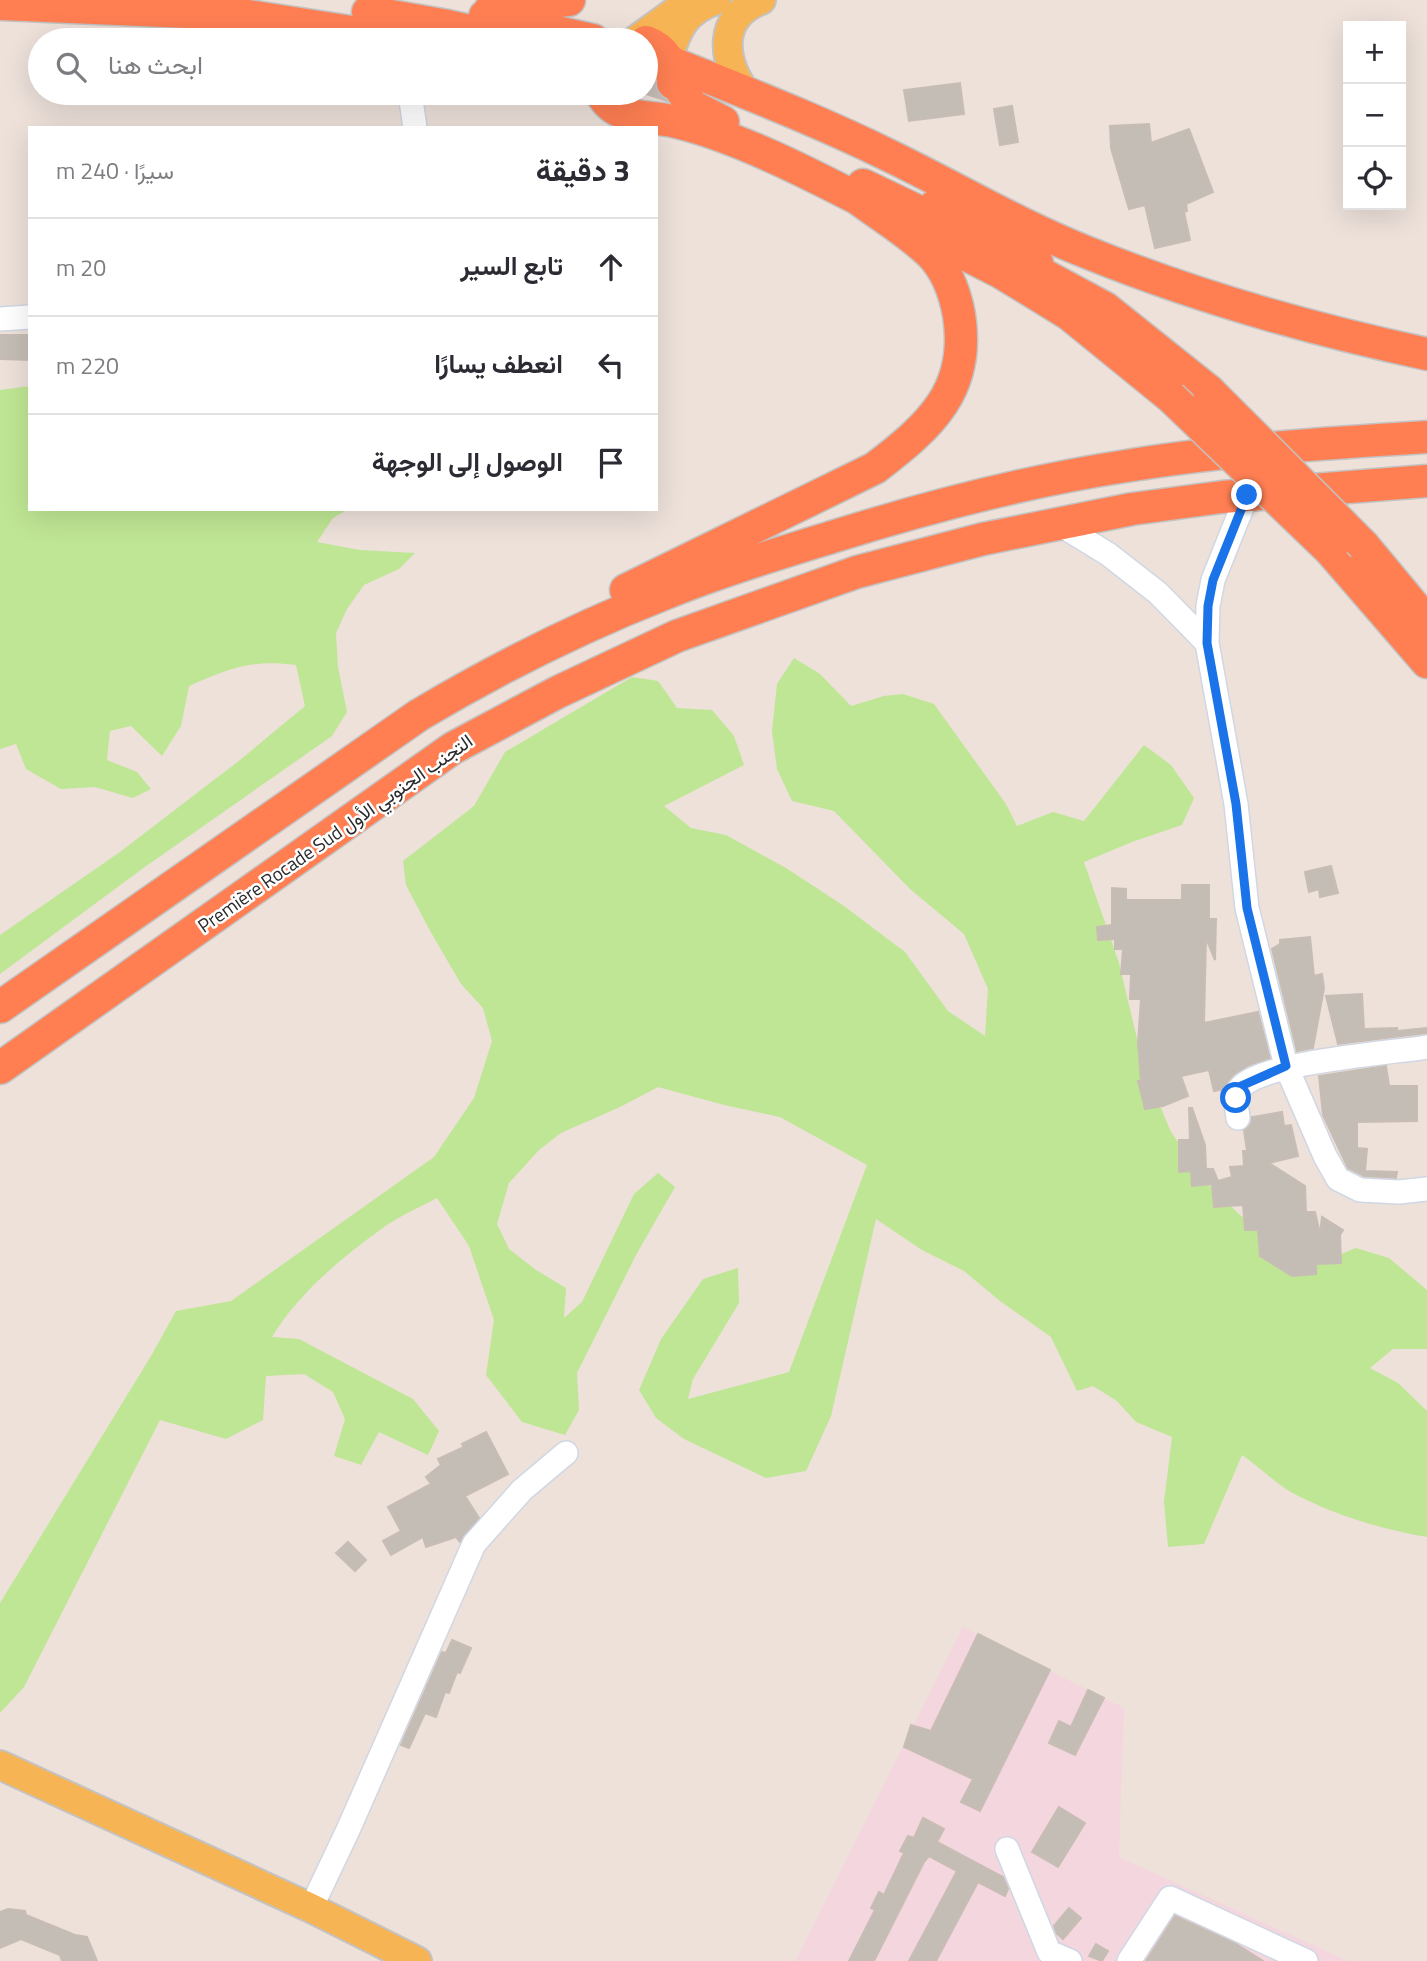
<!DOCTYPE html>
<html lang="ar">
<meta charset="utf-8">
<style>
body{margin:0;font-family:"Titillium Web",Vazirmatn,sans-serif;background:#f2f2f3;color:#2b2b33;direction:rtl}
.controls{position:absolute;right:21px;top:21px;display:grid;overflow:hidden;border-radius:0px;box-shadow:0 7px 28px #0002}
.controls button{width:63px;height:63px;display:grid;place-items:center;padding:0;border:0;border-bottom:2px solid #e1e1e2;background:#fff;color:#2b2b33;font:35px sans-serif}
.stop{position:absolute;width:21px;height:21px;margin:-16px;border:5px solid #1a73e8;border-radius:50%;background:#fff}
.stop.end{background:#1a73e8;border-color:#fff;box-shadow:0 2px 7px #0008}
.list{margin:0;padding:0;list-style:none}
h2{display:flex;justify-content:space-between;align-items:center;height:91px;margin:0;padding:0 28px;font-size:30px}
h2 small{font-size:23px;font-weight:400;color:#7c7c81}
.list li{display:grid;grid-template-columns:46px 1fr auto;gap:21px;align-items:center;box-sizing:border-box;height:98px;padding:0 28px;border-top:2px solid #e1e1e2}
.list b{display:block;font-size:26px;white-space:nowrap}
.list em{font-size:23px;font-style:normal;color:#7c7c81}
.icon{flex:none;width:38px;height:38px;fill:none;stroke:currentColor;stroke-width:2;stroke-linecap:round;stroke-linejoin:round}
.map{position:relative;flex:none;width:1427px;height:1961px;overflow:hidden;direction:ltr}
.search{position:absolute;background:#fff;box-shadow:0 7px 28px #0002;left:28px;top:28px;width:630px;height:77px;display:flex;align-items:center;gap:18px;box-sizing:border-box;padding:0 24px;border-radius:38px;color:#7c7c81;font-size:26px}
.panel{position:absolute;background:#fff;box-shadow:0 7px 28px #0002;left:28px;top:126px;width:630px;height:385px;border-radius:0px;direction:rtl}
.map>svg:first-child{display:block}
</style>
<div class="map">
<svg width="1427" height="1961" viewBox="0 0 1427 1961">
<rect width="100%" height="100%" fill="#ede1da"/>
<!-- medical -->
<path fill="#f4d7de" d="M963 1627 1124 1708 1119 1857 1348 1961H795Z"/>
<!-- green -->
<path fill="#bfe694" d="M30 386V509H349L333 518 317 542 360 550 415 553 399 569 364 585 347 609 336 633 338 667 347 712 332 736 142 869 0 974V935L120 852 240 760 305 706 296 665C251 659 230 668 189 686L181 726 162 756 131 726 110 731 107 760 137 772 151 789 133 798 95 787 61 789 26 769 16 744 0 749V390Z
M794 658 820 674 851 706 884 696 903 694 934 704 1006 804 1017 826 1053 812 1084 821 1144 745 1171 765 1194 798 1182 825 1132 842 1084 862 1119 963 1144 1068 1171 1132 1207 1183 1240 1215 1298 1262 1324 1261 1356 1248 1389 1258 1427 1290V1349H1393L1370 1368 1398 1383 1427 1411V1537C1380 1529 1331 1514 1289 1491 1273 1481 1258 1466 1242 1455L1204 1544 1168 1547 1164 1502 1172 1437 1136 1422 1117 1401 1093 1386 1077 1391 1051 1337 1000 1301 964 1271 922 1250 876 1219 831 1416 806 1471 766 1478 684 1439 656 1418 639 1390 661 1339 703 1279 738 1268 739 1303 693 1379 688 1399 789 1372 867 1165 780 1117 724 1105 658 1087 620 1107 561 1133 539 1150 509 1183 497 1224 509 1249 536 1270 566 1288 564 1318 582 1302 634 1194 658 1173 675 1187 636 1255 577 1373 579 1410 565 1435 522 1422 486 1375 494 1320 469 1246 437 1198C418 1208 397 1217 380 1230 340 1259 298 1294 272 1337L299 1339 413 1399 439 1431 428 1455 379 1432 361 1465 334 1456 345 1419 333 1392 304 1374 266 1376 263 1420 226 1439 160 1420 24 1687 0 1713V1603L151 1356 176 1311 231 1301 434 1157 474 1098 492 1041 483 1008 461 984 429 929 406 885 403 861 474 806 505 752 632 677 658 681 677 708 712 710 734 736 744 765 664 806 691 828 726 835 786 868 844 906 905 952 948 1011 985 1036 988 989 964 934 910 889 834 811 792 801 777 769 772 731 777 684Z"/>
<!-- building -->
<path fill="#c4bdb6" stroke="#c8bdb4" stroke-width="2" d="M960 83 964 114 909 121 904 90Z
M1012 106 1018 142 1000 145 994 109Z
M1149 124 1151 143 1189 129 1213 192 1186 204 1187 211 1184 212 1190 240 1155 248 1145 205 1129 209 1111 148 1110 126Z
M0 335H30V360L0 359Z
M1331 866 1338 893 1320 897 1319 889 1309 892 1305 872Z
M1182 885H1209V919H1216L1215 960 1206 938 1204 1023 1258 1012 1270 1058 1249 1065 1233 1075 1224 1089 1214 1091 1209 1070 1181 1076 1188 1096 1163 1106 1145 1109 1138 1081H1141L1138 1043 1141 999H1130L1131 974H1121L1123 949H1115V939L1098 940 1097 927 1112 925V888L1126 889V900H1182Z
M1310 937 1314 976 1322 974 1324 988 1313 1048 1297 1051 1272 949 1280 944V940Z
M1362 994 1364 1029 1397 1028V1031L1427 1028V1033L1338 1044 1326 996Z
M1386 1066 1389 1086H1417V1121L1357 1122V1148L1367 1149 1365 1171 1397 1172 1396 1178 1364 1176 1348 1168 1323 1115 1319 1076Z
M1189 1108H1192L1205 1145 1206 1169H1213L1218 1181 1232 1177 1230 1167 1244 1166 1243 1151H1247L1244 1130 1251 1124 1252 1117 1282 1112 1284 1126 1291 1125 1298 1156 1269 1163 1305 1186 1306 1212H1315L1320 1234 1322 1217 1343 1230 1340 1235 1341 1263 1316 1264V1274L1292 1276 1260 1256 1258 1230H1245L1243 1205 1214 1207 1212 1184 1192 1186 1191 1171 1179 1172V1140H1190Z
M486 1432 508 1474 465 1496 479 1518 460 1542 456 1537 426 1547 423 1537 391 1555 383 1541 401 1531 388 1507 431 1484 426 1477 441 1465 438 1459 464 1447 462 1444Z
M348 1542 366 1560 355 1571 336 1553Z
M978 1634 1050 1670 980 1811 961 1802 973 1779 904 1747 911 1725 931 1731Z
M452 1640 471 1648 460 1673 457 1672 449 1693 445 1692 436 1717 425 1713 409 1748 401 1745 442 1652 446 1653Z
M1088 1690 1104 1698 1075 1755 1049 1743 1059 1721 1071 1727Z
M1059 1807 1085 1823 1058 1867 1032 1852Z
M923 1818 944 1829 937 1842 1003 1877 1008 1889 1005 1896 978 1882 936 1961H909L957 1871 929 1856 924 1862 874 1961H849L875 1910 871 1908 879 1892 884 1895 904 1853 900 1851 908 1836 914 1838Z
M1069 1908 1081 1918 1063 1939 1057 1934 1054 1926Z
M8 1909 25 1911 26 1915 75 1935 87 1937 97 1961H62L60 1955 21 1939 0 1948V1912Z
M1175 1916 1236 1944 1263 1961H1146Z
M1096 1944 1108 1951 1102 1961 1089 1956Z"/>
<g fill="none" stroke-linecap="round" stroke-linejoin="round">
<!-- highway-tunnel -->
<path stroke="#c6bcb7" stroke-width="32" stroke-dasharray="32 16" stroke-linecap="butt" d="M646 78 699 96"/>
<defs>
<path id="minor" d="M410 93 415 128
M0 319 30 317
M1247 495 1213 580 1208 606 1207 643 1236 804 1247 908 1286 1066 1325 1156 1338 1179 1360 1190 1399 1192 1427 1189
M1059 524 1108 554 1158 593 1207 643
M1238 1118C1237 1108 1233 1095 1241 1087 1264 1062 1389 1053 1427 1047
M1007 1849 1049 1952 1070 1961
M311 1908 348 1830 474 1544 522 1490 566 1453
M1129 1961 1170 1898 1306 1961"/>
<path id="major" d="M636 40 691 0
M668 59C677 28 685 11 716 0
M745 92C722 59 717 17 761 0
M0 1765 311 1908 417 1961"/>
<path id="highway" d="M0 4 235 14 403 40
M490 10 569 0
M368 12 448 26 511 40
M485 16 593 40
M646 42C664 49 674 63 673 83
M670 62C744 92 819 121 890 156 956 188 1018 225 1086 252 1197 297 1310 329 1427 354
M674 79 692 106 723 122
M601 93C616 121 645 115 672 121 738 136 816 177 876 208
M863 185 949 226
M935 206 1037 263
M916 229 1002 273 1069 314 1171 397
M1014 259 1105 308 1209 391
M1363 545 1427 622
M1331 551 1427 662
M626 590 875 468C930 426 971 390 959 315 955 293 946 269 930 253 908 232 881 216 857 198
M0 1007 419 715C498 668 582 626 666 593 721 571 777 554 832 537 928 507 1027 481 1126 466 1225 450 1327 443 1427 437
M0 1068 453 748 558 692 677 636 857 572 983 539 1132 509 1222 497 1427 481"/>
</defs>
<!-- minor casing -->
<use href="#minor" stroke="#d0d7e3" stroke-width="26"/>
<!-- major casing -->
<use href="#major" stroke="#c3c3c3" stroke-width="32"/>
<!-- highway casing -->
<use href="#highway" stroke="#c3c3c3" stroke-width="35"/>
<!-- minor -->
<use href="#minor" stroke="#fff" stroke-width="23"/>
<!-- major -->
<use href="#major" stroke="#f7b454" stroke-width="28"/>
<!-- highway -->
<use href="#highway" stroke="#ff7f53" stroke-width="32"/>
<defs>
<path id="highway-bridge" d="M1209 391 1363 545
M1171 397 1331 551"/>
</defs>
<!-- highway-bridge casing -->
<use href="#highway-bridge" stroke="#c3c3c3" stroke-width="35" stroke-linecap="butt"/>
<!-- highway-bridge -->
<use href="#highway-bridge" stroke="#ff7f53" stroke-width="32"/>
</g>
<g fill="none" stroke-linecap="round" stroke-linejoin="round">
<!-- route -->
<path stroke="#1a73e8" stroke-width="9" d="M1236 1098 1241 1086 1286 1066 1247 908 1236 804 1207 643 1208 606 1213 580 1247 495"/>
</g>
<g text-anchor="middle" stroke-width="5" stroke-linejoin="round" paint-order="stroke">
<!-- street labels -->
<g font-size="19" fill="#292929" stroke="#fff">
<text transform="translate(335 833) rotate(-35)" y="7">Première Rocade Sud التجنب الجنوبي الأول</text>
</g>
</g>
</svg>
<div class="controls">
<button>+</button>
<button>−</button>
<button><svg class="icon" aria-label="locate" viewBox="0 0 24 24"><circle cx="12" cy="12" r="6"/><path d="M12 2v4M12 18v4M2 12h4M18 12h4"/></svg></button>
</div>
<div class="stop" style="left:1236px;top:1098px"></div>
<div class="stop end" style="left:1247px;top:495px"></div>
<div class="search"><svg class="icon" aria-label="search" viewBox="0 0 24 24"><circle cx="10" cy="10" r="6"/><path d="M15 15l6 6"/></svg>ابحث هنا</div>
<section class="panel">
<h2>3 دقيقة<small>سيرًا · 240 m</small></h2>
<ul class="list">
<li><svg class="icon" aria-label="ahead" viewBox="0 0 24 24"><path d="M12 20V5M6 11l6-6 6 6"/></svg><div><b>تابع السير</b></div><em>20 m</em></li>
<li><svg class="icon" aria-label="left" viewBox="0 0 24 24"><path d="M17 20v-9H6M10 6l-5 5 5 5"/></svg><div><b>انعطف يسارًا</b></div><em>220 m</em></li>
<li><svg class="icon" aria-label="arrive" viewBox="0 0 24 24"><path d="M6 21V4h12l-3 4 3 4H6"/></svg><div><b>الوصول إلى الوجهة</b></div></li>
</ul>
</section>
</div>
